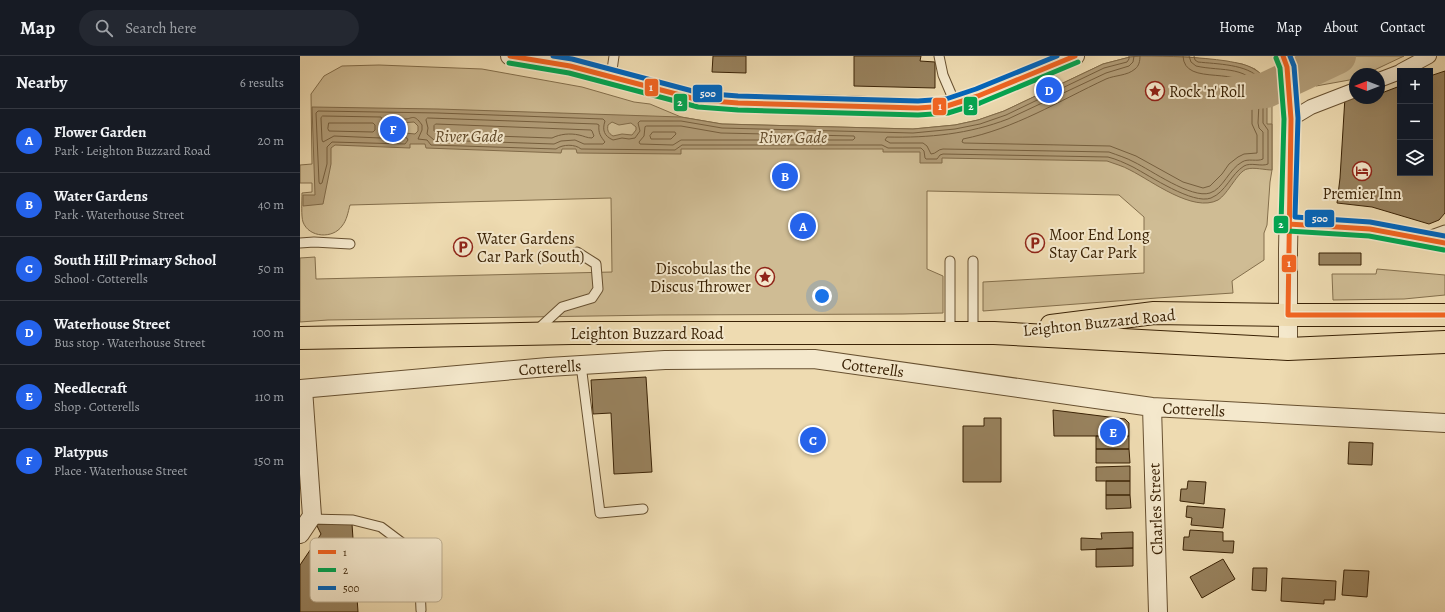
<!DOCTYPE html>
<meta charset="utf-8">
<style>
body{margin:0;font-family:Alegreya,serif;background:#242831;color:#f1f3f6}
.controls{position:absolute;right:12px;top:12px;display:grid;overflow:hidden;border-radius:0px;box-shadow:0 4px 16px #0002}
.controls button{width:36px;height:36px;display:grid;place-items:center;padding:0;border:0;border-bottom:1px solid #363941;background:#171b24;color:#f1f3f6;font:20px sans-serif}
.compass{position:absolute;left:1049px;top:12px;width:36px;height:36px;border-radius:50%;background:#171b24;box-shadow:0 4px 16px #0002;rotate:270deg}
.you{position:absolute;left:522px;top:240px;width:14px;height:14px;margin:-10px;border:3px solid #fff;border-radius:50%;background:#1a73e8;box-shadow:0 0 0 6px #1a73e833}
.badge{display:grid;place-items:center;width:26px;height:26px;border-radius:50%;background:#2563eb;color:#fff;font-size:13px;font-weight:700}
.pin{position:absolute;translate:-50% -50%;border:2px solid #fff;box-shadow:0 1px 4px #0006}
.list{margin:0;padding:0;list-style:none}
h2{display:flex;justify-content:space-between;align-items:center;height:52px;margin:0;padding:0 16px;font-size:17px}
h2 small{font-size:13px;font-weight:400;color:#9ea1a6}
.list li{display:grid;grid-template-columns:26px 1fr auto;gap:12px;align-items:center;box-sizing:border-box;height:64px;padding:0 16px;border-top:1px solid #363941}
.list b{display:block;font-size:15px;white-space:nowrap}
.list p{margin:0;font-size:13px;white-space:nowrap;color:#9ea1a6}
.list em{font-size:13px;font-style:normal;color:#9ea1a6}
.icon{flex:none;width:22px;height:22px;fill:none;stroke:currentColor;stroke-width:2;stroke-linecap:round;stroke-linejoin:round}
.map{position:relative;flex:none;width:1145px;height:556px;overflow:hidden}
header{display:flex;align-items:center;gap:24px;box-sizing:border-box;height:56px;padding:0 20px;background:#171b24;border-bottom:1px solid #363941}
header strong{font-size:19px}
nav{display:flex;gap:22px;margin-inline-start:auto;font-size:14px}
.search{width:280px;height:36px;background:#242831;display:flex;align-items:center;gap:10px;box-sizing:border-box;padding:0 14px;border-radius:22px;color:#9ea1a6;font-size:15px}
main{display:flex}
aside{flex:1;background:#171b24}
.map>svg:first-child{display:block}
</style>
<header>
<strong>Map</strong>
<div class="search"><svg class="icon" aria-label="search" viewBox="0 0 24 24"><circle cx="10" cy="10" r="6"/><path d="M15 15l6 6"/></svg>Search here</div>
<nav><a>Home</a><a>Map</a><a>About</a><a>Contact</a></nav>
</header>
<main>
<aside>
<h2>Nearby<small>6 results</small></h2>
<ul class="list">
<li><span class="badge">A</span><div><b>Flower Garden</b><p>Park · Leighton Buzzard Road</p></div><em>20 m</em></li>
<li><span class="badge">B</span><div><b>Water Gardens</b><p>Park · Waterhouse Street</p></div><em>40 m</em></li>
<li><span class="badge">C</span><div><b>South Hill Primary School</b><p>School · Cotterells</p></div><em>50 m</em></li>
<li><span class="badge">D</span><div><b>Waterhouse Street</b><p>Bus stop · Waterhouse Street</p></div><em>100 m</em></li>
<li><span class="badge">E</span><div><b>Needlecraft</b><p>Shop · Cotterells</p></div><em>110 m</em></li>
<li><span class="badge">F</span><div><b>Platypus</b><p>Place · Waterhouse Street</p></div><em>150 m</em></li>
</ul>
</aside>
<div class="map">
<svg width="1145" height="556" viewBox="0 0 1145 556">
<rect width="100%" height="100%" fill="#eedbb1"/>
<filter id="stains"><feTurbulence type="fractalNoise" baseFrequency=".005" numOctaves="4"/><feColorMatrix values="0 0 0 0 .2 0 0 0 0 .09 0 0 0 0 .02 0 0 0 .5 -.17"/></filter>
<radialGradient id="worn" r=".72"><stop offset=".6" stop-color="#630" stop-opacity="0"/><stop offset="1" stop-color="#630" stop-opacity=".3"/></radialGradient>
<!-- green -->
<path fill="#cfbc94" stroke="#846f4c" d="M841 0 888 1 942 8 955 13 964 21 972 40V114L970 126 967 169 964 177V204L932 225 933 237 857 242 683 255V226L844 217V161L819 139 627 135V213L643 220V257L603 258 360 259 28 264 0 266V202L15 201 16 223 312 216 311 142 50 149C48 156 47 164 42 170 33 183 9 182 3 166 1 160 2 145 2 137L12 136V127H0V109L12 108 11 38 24 20 42 10 79 9 182 13 282 31 334 46 350 48 381 61 422 68 613 73 655 69 678 64 704 55 803 8 830 1Z
M1015 0H1104L1066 18H1055V23L1016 30 1014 16Z
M1077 213 1145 219V239L1104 243 1033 244 1032 218H1076Z"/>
<!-- water -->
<path fill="#b19c77" stroke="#816b49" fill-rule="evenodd" d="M841 0C870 0 899 1 927 5 937 7 946 8 954 13 966 19 972 34 972 47H967V68H972V114C965 114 954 111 947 113 938 115 928 138 918 144 893 157 852 125 830 114 823 110 815 108 807 105L642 102V107H620V96H583V93H381V98L277 97 276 93H262L261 97 126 92 125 88H110V92L35 89 31 92V108L23 148 3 150V139H15L12 51 138 53 381 61 422 68 613 73 655 69 678 64 704 55 803 8 830 1ZM95 65 101 67 114 66 118 70V75L115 78 105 77 95 79C91 76 90 73 90 67ZM312 66 319 69 331 67 336 71V74L332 79 322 78 313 80C308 77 307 74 308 69Z"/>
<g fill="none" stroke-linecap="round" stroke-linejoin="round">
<!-- shore -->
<path stroke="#765f3e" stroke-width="1" d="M829 0V3L827 6 804 12 706 59 680 68 655 73 613 77 422 72 381 65H340L338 67 340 75 335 82 329 83 322 82 313 84C304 80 302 74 305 65L303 63 138 57 18 55 16 57 19 126 20 128 22 127 27 108V91L32 86 105 88 108 84 107 82 104 81 95 83C86 78 81 63 93 61 97 61 99 63 103 63 112 64 113 56 122 69V74L118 83 127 84 131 89 256 93C263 88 275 88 281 93L375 94 382 89H582L588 92H621L624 95 625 102 626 103H637L640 99 643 98 808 101C816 103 825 107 833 111 850 120 893 149 911 142 926 136 931 118 944 110 951 106 961 111 968 108V74L963 67V47L968 41C966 35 964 28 960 23 948 8 916 8 898 6L895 4 894 0
M834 0 833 6 829 10 806 17 708 63C669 78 629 82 587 81L585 84 590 87H623L627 90 631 98C636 98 638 93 643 93L809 96C817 99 827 102 834 106 851 114 891 143 910 137 923 133 929 113 942 106 948 102 957 106 963 103V76L959 72 958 67 959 47 962 39C951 8 922 16 896 10L891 6 889 0
M840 0C840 5 839 10 835 13 827 20 815 19 806 23 759 45 714 73 663 83L662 86 664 87 810 90 836 100 883 126 903 132 910 130 922 118 929 108 938 101 944 98 957 97V79L952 68V47L955 38C944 6 884 33 883 0
M23 60 81 61 82 63 81 73 83 81 81 82 34 80 23 86 22 84 21 62Z
M128 62 297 68 299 69C298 77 301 81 305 86L303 88H284L275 84 261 85 254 88 134 84 127 78 128 72 126 64Z
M29 67H73L75 69V74L73 76 29 75 28 73Z
M136 68 291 74 292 75 294 80 292 82C287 82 284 80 279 79 270 77 260 78 252 82L137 78 134 75V70Z
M347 70H381L421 77 554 80 555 82 553 84H381L373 89 340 88 339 86 344 80 345 71Z
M353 76H375L376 78 371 83H351L350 80Z"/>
<!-- river -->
<path stroke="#b19c77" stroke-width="36" d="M920 40 966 34 1038 0"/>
</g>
<!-- building -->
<path fill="#98825e" stroke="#3a2205" d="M413 0H446V17L412 16Z
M554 0H621L620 5 635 6V32L554 30Z
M1145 15V157L1139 164 1129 168 1072 151 1037 147 1040 122 1045 41 1079 42V38L1100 30V117H1130V20Z
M1019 197H1061V209H1019Z
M346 321 352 416 314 418 311 357 293 358 291 324Z
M753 354 825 363 829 367V380H754Z
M684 362H701V426H663V370H684Z
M796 380H829V393H796Z
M1049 386 1073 387 1072 409 1048 408Z
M796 393H829L830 407H796Z
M830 410V425H796V411Z
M806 425H830V439H806Z
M888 425 906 426 904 448 880 445 881 433H887Z
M806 439H830L831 452 806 453Z
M887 450 925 453 923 472 891 469 892 462 886 461Z
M16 468H52L58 556H0V509L21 478Z
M890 474 923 476V485H934L933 497 883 494 884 481H889Z
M833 476V492L781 494V482L802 483 801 477Z
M833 492V510L796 511V493Z
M923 503 935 523 902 542 890 521Z
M953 512H967L966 535 952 534Z
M1044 514 1069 515 1067 541 1042 539Z
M982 522 1036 525 1035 544H1024V548L981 545Z"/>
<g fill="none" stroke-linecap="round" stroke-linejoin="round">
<defs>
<path id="service" d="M639 0 643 19 655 47
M311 21 314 0
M988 168 1070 173 1145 187
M1120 183 1145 174
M0 187 14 186 50 188
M673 205V277
M237 274 262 251 292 242 298 233 296 208 277 196
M650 277V205
M281 309 300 457 343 453
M10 463 53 464 81 471 101 486 113 510 120 532 121 554
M65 536 120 532"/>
<path id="pedestrian" d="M1101 15 1129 0
M1079 24 1100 16
M991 63 1011 51 1055 34"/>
<path id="minor" d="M210 0 270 10 399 44 438 47 542 49 618 52 647 50 678 40 775 0
M983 0 987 11 991 63 988 193V293
M0 333 248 311 365 304 514 303 852 351 1145 367
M852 351 858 556
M0 478 12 460 3 333"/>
<path id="primary" d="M751 270 854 257 988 259H1145
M0 282 272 277H694L988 293 1145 286"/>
</defs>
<!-- service casing -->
<use href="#service" stroke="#675030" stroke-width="11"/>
<!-- pedestrian casing -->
<use href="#pedestrian" stroke="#675030" stroke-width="16"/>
<!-- minor casing -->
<use href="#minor" stroke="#675030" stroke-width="20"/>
<!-- primary casing -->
<use href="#primary" stroke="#3a2205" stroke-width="24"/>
<!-- service -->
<use href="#service" stroke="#f4e8cc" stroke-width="9"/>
<!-- pedestrian -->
<use href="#pedestrian" stroke="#f4e8cc" stroke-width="14"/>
<!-- minor -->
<use href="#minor" stroke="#f4e8cc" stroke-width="18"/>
<!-- primary -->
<use href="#primary" stroke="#eedbb1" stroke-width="22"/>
<defs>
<path id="bus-1" d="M210 0 270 10 399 44 438 47 618 52 647 50 678 40 775 0
M983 0 987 11 991 63 988 259H1145
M988 168 1070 173 1145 187"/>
<path id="bus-2" d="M976 2 980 12 984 63 981 168 983 173 988 175 1069 180 1144 194
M209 7 269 17 398 51 438 54 618 59 648 57 680 47 778 6"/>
<path id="bus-3" d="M253 0 272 3 400 37 438 40 618 45 646 43 676 33 757 0
M990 0 994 10 998 62 995 161 1070 166 1145 180"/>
</defs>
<!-- bus-1 casing -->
<use href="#bus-1" stroke="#f4e8cc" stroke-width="8"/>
<!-- bus-2 casing -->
<use href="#bus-2" stroke="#f4e8cc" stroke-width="8"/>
<!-- bus-3 casing -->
<use href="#bus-3" stroke="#f4e8cc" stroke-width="8"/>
<!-- bus-1 -->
<use href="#bus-1" stroke="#f26522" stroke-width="5"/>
<!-- bus-2 -->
<use href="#bus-2" stroke="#00a651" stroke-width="5"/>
<!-- bus-3 -->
<use href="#bus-3" stroke="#0065bd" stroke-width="5"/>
</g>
<!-- icons -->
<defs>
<symbol id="sight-ring" viewBox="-11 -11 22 22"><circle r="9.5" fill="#f4e8cc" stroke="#8f2418" stroke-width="1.5"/><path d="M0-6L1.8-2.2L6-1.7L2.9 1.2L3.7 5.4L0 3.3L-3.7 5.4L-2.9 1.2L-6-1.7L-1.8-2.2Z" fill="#8f2418"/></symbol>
<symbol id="hotel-ring" viewBox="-11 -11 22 22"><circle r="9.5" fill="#f4e8cc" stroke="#8f2418" stroke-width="1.5"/><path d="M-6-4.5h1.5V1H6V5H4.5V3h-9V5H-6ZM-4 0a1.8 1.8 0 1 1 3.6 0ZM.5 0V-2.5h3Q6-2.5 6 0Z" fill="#8f2418"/></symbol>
<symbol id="parking-ring" viewBox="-11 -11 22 22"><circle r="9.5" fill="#f4e8cc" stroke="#8f2418" stroke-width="1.5"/><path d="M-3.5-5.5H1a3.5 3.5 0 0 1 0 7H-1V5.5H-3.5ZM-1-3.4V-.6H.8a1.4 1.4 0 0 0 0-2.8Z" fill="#8f2418"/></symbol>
</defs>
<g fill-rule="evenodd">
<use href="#sight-ring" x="844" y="24" width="22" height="22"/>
<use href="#hotel-ring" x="1051" y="104" width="22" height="22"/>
<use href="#parking-ring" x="724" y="176" width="22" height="22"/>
<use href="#parking-ring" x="152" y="180" width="22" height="22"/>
<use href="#sight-ring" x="454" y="210" width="22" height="22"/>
</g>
<g text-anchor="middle" stroke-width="4" stroke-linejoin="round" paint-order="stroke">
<!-- poi labels -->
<g font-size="16" fill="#3a2205" stroke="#f4e8cc" text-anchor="start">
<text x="869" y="41">Rock 'n' Roll</text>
<text x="1062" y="143" text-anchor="middle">Premier Inn</text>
<text x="749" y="184">Moor End Long<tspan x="749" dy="18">Stay Car Park</tspan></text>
<text x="177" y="188">Water Gardens<tspan x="177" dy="18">Car Park (South)</tspan></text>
<text x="451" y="218" text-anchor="end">Discobulas the<tspan x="451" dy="18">Discus Thrower</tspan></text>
</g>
<!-- street labels -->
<g font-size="16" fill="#3a2205" stroke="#f4e8cc">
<text transform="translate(799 266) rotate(-6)" y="6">Leighton Buzzard Road</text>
<text x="347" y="283">Leighton Buzzard Road</text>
<text transform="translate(250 311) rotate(-4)" y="6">Cotterells</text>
<text transform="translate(573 311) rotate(8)" y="6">Cotterells</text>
<text transform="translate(894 353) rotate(3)" y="6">Cotterells</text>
<text transform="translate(855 453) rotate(-92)" y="6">Charles Street</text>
</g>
<!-- water labels -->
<g font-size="17" font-style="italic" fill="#644d2d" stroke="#f4e8cc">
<text x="169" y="86">River Gade</text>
<text x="493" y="87">River Gade</text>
</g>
</g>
<!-- legend -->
<rect x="10" y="482" width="132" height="64" rx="6" fill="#f4e8cc" stroke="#bcad90" stroke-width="1"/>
<rect x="18" y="494" width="18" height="4" fill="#f26522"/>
<rect x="18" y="512" width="18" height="4" fill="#00a651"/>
<rect x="18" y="530" width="18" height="4" fill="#0065bd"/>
<g font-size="11" fill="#3a2205">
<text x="43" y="500">1</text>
<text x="43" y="518">2</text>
<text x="43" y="536">500</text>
</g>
<g stroke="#f4e8cc" stroke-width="1.5">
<rect x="344" y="22" width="15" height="19" rx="4" fill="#f26522"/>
<rect x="392" y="28" width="31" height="19" rx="4" fill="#0065bd"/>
<rect x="373" y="37" width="15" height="19" rx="4" fill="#00a651"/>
<rect x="663" y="40" width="15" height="20" rx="4" fill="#00a651"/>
<rect x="632" y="41" width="15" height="19" rx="4" fill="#f26522"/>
<rect x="1004" y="153" width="31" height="19" rx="4" fill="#0065bd"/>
<rect x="973" y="159" width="16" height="19" rx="4" fill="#00a651"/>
<rect x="981" y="198" width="16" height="19" rx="4" fill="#f26522"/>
</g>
<g font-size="11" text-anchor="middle" font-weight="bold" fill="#fff">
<text x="351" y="35">1</text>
<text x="408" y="41">500</text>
<text x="380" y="50">2</text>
<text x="671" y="54">2</text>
<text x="640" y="54">1</text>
<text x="1020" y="166">500</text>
<text x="981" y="172">2</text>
<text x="989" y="211">1</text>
</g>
<rect width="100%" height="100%" filter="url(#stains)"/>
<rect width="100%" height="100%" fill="url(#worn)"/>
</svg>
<div class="controls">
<button>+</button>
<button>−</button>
<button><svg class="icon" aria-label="layers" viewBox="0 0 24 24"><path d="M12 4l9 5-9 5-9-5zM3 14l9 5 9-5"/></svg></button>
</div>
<svg class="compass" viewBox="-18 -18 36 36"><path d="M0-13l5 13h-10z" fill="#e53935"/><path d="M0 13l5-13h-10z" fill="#9ea1a6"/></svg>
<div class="you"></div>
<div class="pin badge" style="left:503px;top:170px">A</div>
<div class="pin badge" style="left:485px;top:120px">B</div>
<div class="pin badge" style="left:513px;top:384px">C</div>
<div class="pin badge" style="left:749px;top:34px">D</div>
<div class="pin badge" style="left:813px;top:376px">E</div>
<div class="pin badge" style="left:93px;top:73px">F</div>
</div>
</main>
